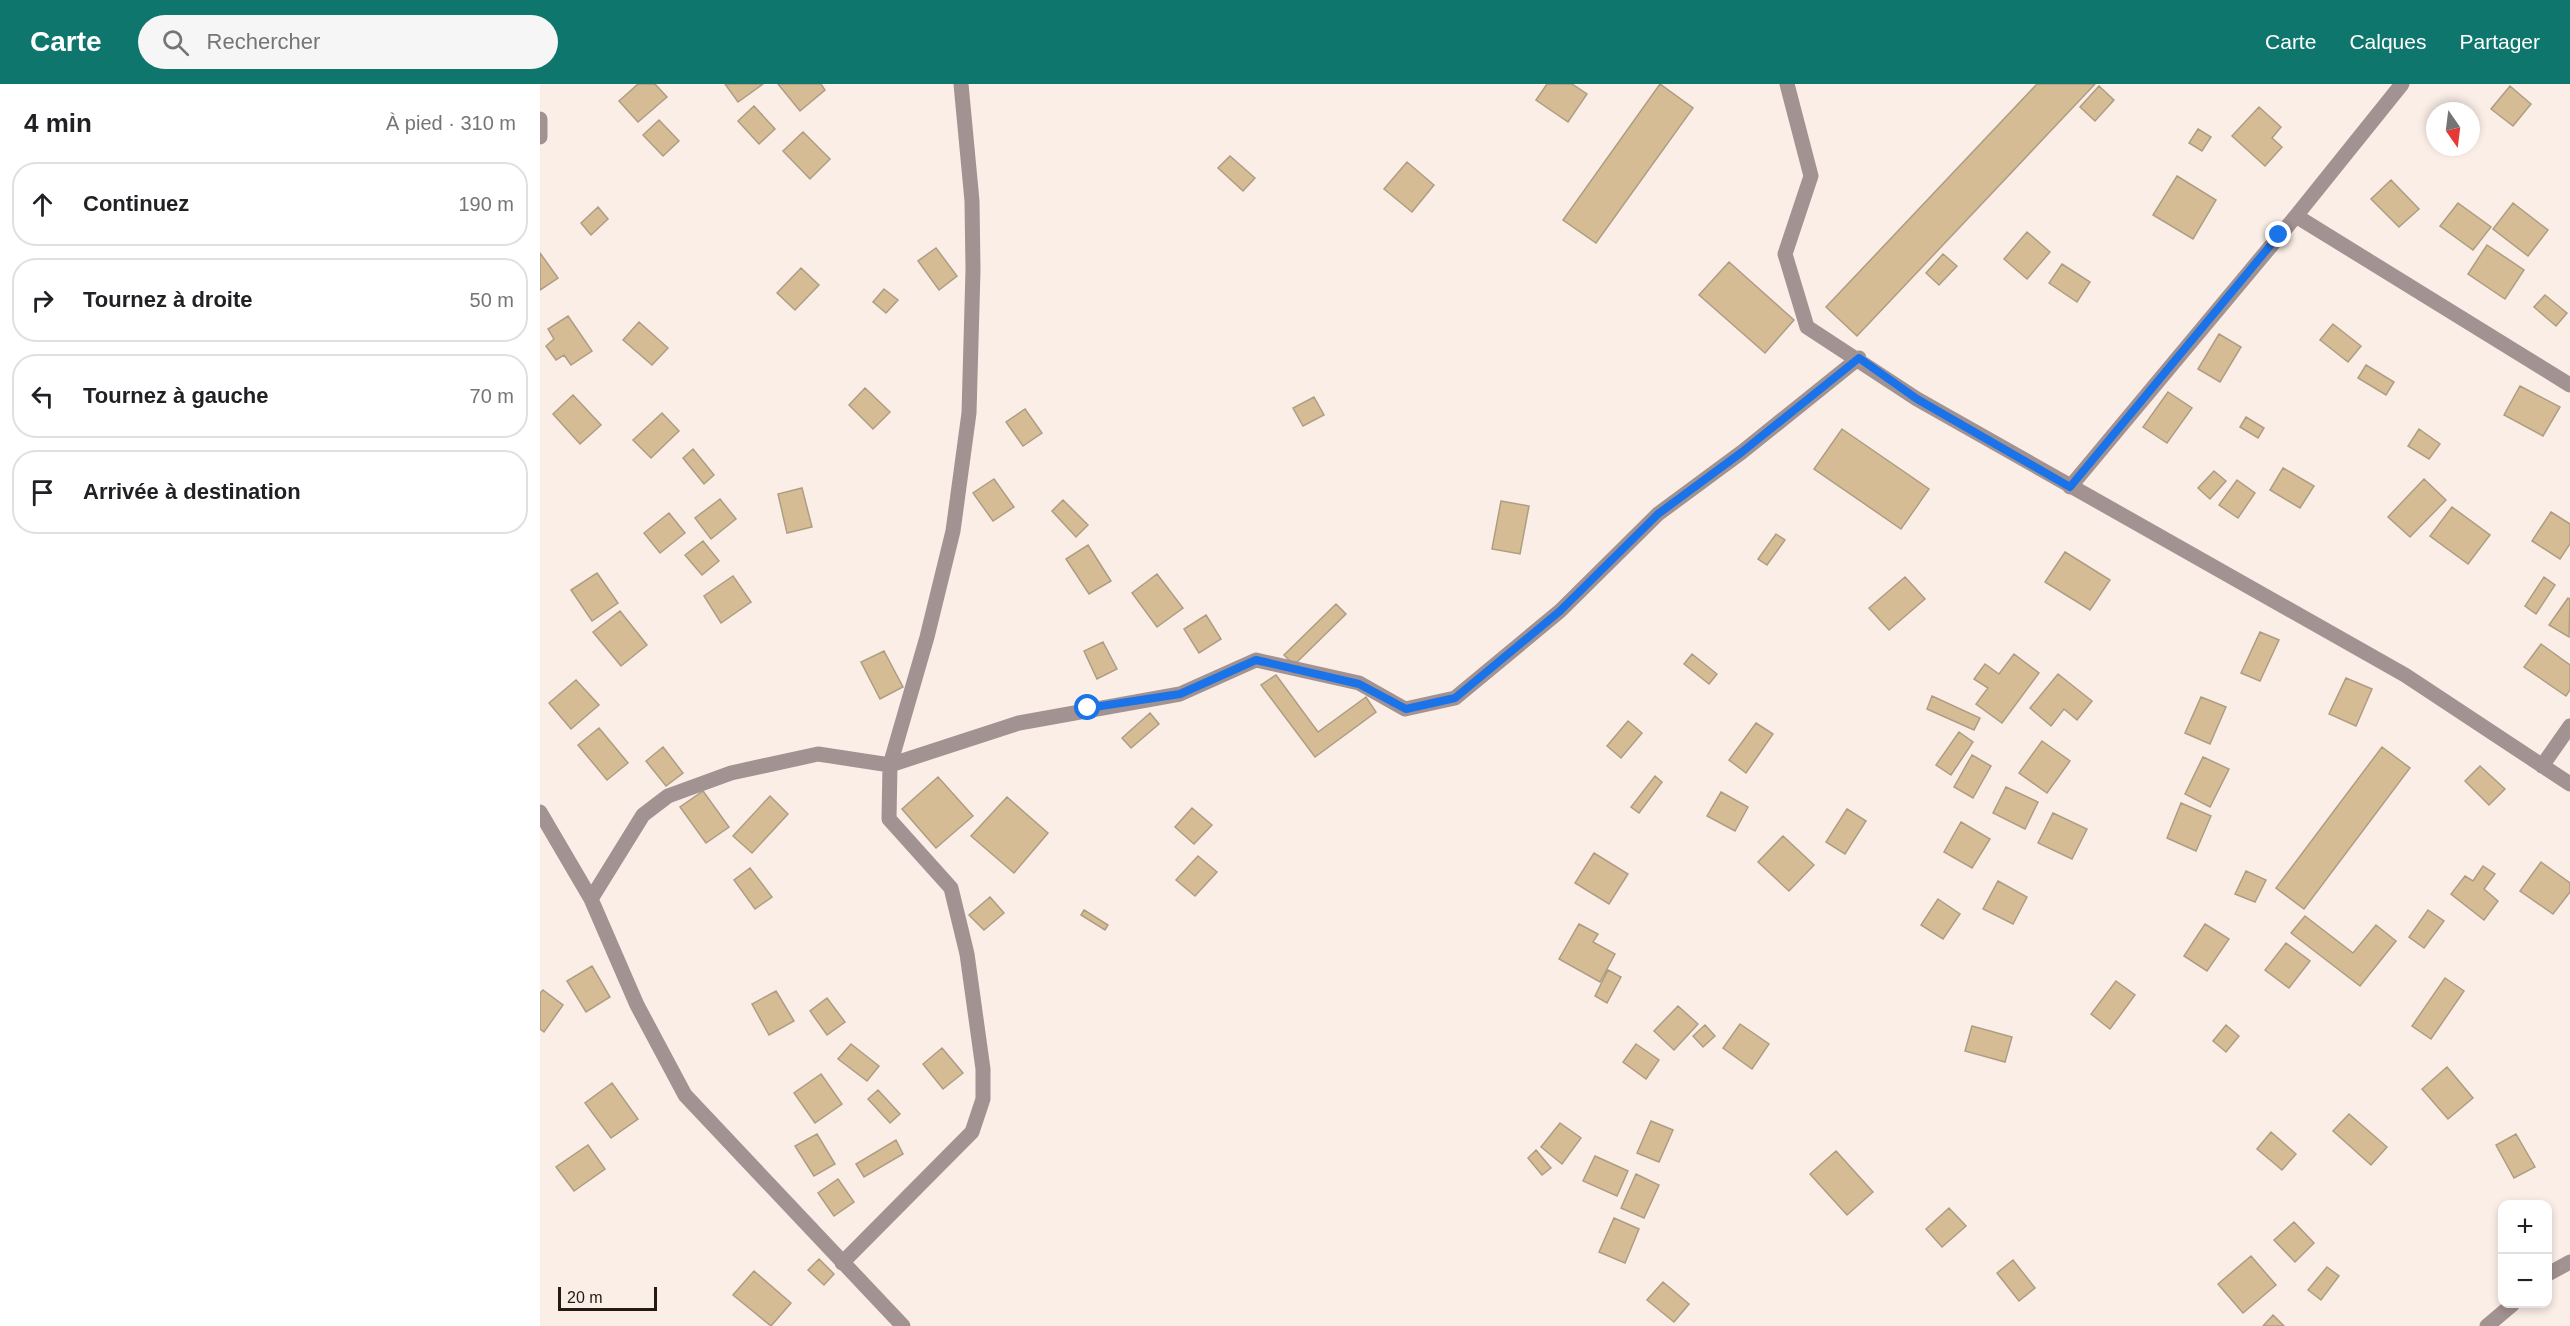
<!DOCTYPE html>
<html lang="fr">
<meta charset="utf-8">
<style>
body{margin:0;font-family:Arial,sans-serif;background:#f6f6f6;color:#202124}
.controls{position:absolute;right:18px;bottom:18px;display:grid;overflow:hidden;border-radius:12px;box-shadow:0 3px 9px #0003}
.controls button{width:54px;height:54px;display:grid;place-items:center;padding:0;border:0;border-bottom:2px solid #e0e0e0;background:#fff;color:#202124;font:30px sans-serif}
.compass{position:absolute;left:1886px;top:18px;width:54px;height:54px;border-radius:50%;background:#fff;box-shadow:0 3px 9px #0003;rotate:166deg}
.scale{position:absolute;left:18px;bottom:15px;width:99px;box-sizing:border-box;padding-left:6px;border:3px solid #241a14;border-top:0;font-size:16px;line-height:21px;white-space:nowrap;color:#241a14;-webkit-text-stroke:4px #faeee7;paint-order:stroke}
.stop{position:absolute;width:18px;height:18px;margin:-14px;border:4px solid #1a73e8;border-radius:50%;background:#fff}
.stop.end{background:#1a73e8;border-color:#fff;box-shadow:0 2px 6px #0008}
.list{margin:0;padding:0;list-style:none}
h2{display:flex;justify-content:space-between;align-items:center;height:78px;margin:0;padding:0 24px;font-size:26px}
h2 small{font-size:20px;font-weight:400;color:#757577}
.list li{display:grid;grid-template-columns:39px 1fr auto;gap:18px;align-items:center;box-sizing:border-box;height:84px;margin:0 12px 12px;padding:0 12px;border:2px solid #e0e0e0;border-radius:24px}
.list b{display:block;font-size:22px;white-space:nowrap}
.list em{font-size:20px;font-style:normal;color:#757577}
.icon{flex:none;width:33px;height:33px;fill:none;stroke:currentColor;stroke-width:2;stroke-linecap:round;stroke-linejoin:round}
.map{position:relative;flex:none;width:2030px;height:1242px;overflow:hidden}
header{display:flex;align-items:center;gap:36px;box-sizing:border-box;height:84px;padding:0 30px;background:#0f766e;color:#fff}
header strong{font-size:28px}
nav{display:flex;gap:33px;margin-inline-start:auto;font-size:21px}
.search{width:420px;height:54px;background:#f6f6f6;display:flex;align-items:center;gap:15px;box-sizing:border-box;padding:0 21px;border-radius:33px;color:#757577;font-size:22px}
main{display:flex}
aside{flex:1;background:#fff}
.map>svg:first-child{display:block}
</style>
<header>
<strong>Carte</strong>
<div class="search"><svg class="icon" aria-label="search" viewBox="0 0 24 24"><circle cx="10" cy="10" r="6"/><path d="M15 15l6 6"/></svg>Rechercher</div>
<nav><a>Carte</a><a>Calques</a><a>Partager</a></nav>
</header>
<main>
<aside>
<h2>4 min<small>À pied · 310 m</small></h2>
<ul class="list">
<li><svg class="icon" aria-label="ahead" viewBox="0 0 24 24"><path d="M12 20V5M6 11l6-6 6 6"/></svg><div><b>Continuez</b></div><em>190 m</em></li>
<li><svg class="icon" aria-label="right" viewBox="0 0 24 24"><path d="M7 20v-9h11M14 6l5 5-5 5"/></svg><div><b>Tournez à droite</b></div><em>50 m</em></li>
<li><svg class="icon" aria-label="left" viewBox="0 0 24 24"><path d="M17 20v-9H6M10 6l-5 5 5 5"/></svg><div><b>Tournez à gauche</b></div><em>70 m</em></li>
<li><svg class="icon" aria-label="arrive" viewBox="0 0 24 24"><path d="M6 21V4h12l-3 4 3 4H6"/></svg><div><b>Arrivée à destination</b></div></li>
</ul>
</aside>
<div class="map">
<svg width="2030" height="1242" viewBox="0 0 2030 1242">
<rect width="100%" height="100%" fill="#faeee7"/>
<!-- building -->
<path fill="#d5bc94" stroke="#ae9d83" stroke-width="1.5" d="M98 0H115L127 13 98 38 79 17Z
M185 0H223L198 18Z
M238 0H281L285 6 260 27Z
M1007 0H1032L1047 10 1028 38 996 16Z
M1120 0 1153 24 1056 159 1023 136Z
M1497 0H1555L1317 252 1286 223Z
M1559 2 1574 16 1555 37 1540 23Z
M1970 2 1991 20 1973 42 1951 25Z
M214 22 235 45 219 60 198 37Z
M1719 23 1741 43 1732 54 1742 63 1725 82 1692 52Z
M119 36 139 57 123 72 103 51Z
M1658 45 1671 53 1662 67 1649 59Z
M263 48 290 75 270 95 243 67Z
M690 72 715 94 703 107 678 84Z
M867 78 894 101 872 128 844 105Z
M1637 92 1676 116 1653 155 1613 131Z
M1851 96 1879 125 1859 143 1831 115Z
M1918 119 1951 143 1933 166 1900 142Z
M1973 119 2008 146 1988 172 1953 145Z
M58 123 68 135 51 151 41 139Z
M1487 148 1510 168 1487 195 1464 175Z
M1947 161 1984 186 1965 215 1928 190Z
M396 164 417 192 399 206 378 177Z
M0 169 18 194 0 206Z
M1403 170 1417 182 1399 201 1386 189Z
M1189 178 1254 236 1225 269 1159 211Z
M1522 180 1550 198 1537 218 1509 199Z
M261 184 279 201 255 226 237 209Z
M344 205 358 216 346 229 333 218Z
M2005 211 2027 229 2016 242 1994 223Z
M28 232 52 267 31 281 24 271 16 276 6 262 14 255 8 245Z
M99 238 128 264 112 281 83 256Z
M1793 240 1821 262 1808 278 1780 256Z
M1679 250 1701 263 1680 298 1658 285Z
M1826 281 1854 298 1846 311 1818 294Z
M1980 302 2020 323 2003 352 1964 331Z
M325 304 350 328 333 345 309 321Z
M1628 308 1652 324 1627 359 1603 343Z
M33 311 61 341 40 360 13 330Z
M774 313 784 331 763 342 753 324Z
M485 325 502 349 483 362 466 338Z
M122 329 139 347 111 374 93 356Z
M1706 333 1724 344 1718 354 1700 343Z
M1302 345 1389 405 1361 445 1274 385Z
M1879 345 1900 360 1889 375 1868 362Z
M153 365 174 391 164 400 143 374Z
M1743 384 1774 402 1760 424 1730 406Z
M1674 387 1686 397 1670 415 1658 404Z
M454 395 474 423 453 437 433 409Z
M1884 395 1906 416 1870 453 1848 433Z
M1697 396 1715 409 1698 434 1679 421Z
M262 404 272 443 247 449 238 410Z
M180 415 196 435 171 455 155 434Z
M523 416 548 441 536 453 512 427Z
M961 417 989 422 980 470 952 465Z
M1912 423 1950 451 1928 480 1890 452Z
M2011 428 2030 440V460L2020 475 1992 457Z
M129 429 145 449 120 469 104 449Z
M1236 450 1245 456 1227 481 1218 475Z
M163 457 179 477 162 491 145 471Z
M548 461 571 497 549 510 526 475Z
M1525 468 1570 496 1550 526 1505 498Z
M57 489 78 519 52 537 31 506Z
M617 490 643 524 617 543 592 509Z
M193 492 211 518 181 539 164 512Z
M1365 493 1385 515 1349 546 1329 524Z
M2004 493 2015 501 1996 530 1985 522Z
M2028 514 2030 515 2029 553 2009 541Z
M796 520 806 530 754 581 744 571Z
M80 527 107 561 81 582 53 548Z
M666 531 681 555 659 569 644 545Z
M1720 548 1739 556 1720 597 1701 589Z
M563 558 577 585 557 595 544 567Z
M2001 560 2030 581V606L2026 612 1984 583Z
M344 567 363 603 340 615 321 578Z
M1152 570 1177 590 1169 600 1144 580Z
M1474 570 1499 589 1462 639 1436 620 1448 604 1434 595 1445 580 1459 590Z
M1518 590 1552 617 1537 636 1524 625 1511 642 1490 624Z
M736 591 778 648 826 613 836 628 775 673 721 601Z
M1806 594 1832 605 1816 642 1789 630Z
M36 596 59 621 31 645 9 619Z
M1392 612 1440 634 1434 646 1387 625Z
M1661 613 1686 623 1670 660 1645 649Z
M610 629 619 640 591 664 582 654Z
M1088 637 1102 649 1081 674 1067 662Z
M1216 639 1233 650 1206 689 1189 676Z
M59 644 88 679 67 696 38 661Z
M1419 648 1433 658 1411 691 1396 681Z
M1502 657 1530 677 1507 709 1479 689Z
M123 663 143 689 126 702 106 677Z
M1842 663 1870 684 1764 825 1736 804Z
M1432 671 1451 682 1433 714 1414 703Z
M1663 673 1689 685 1670 723 1645 710Z
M1940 682 1965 705 1949 721 1925 697Z
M1115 692 1122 698 1099 729 1091 723Z
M398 693 433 732 396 764 362 725Z
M1466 703 1498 718 1485 745 1453 729Z
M163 707 189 743 166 759 140 723Z
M1181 708 1208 723 1195 747 1167 732Z
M230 712 248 730 212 769 193 752Z
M467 713 508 749 474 789 431 752Z
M1641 719 1671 732 1656 767 1627 754Z
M652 724 672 741 654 760 635 743Z
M1307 725 1326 737 1305 770 1286 758Z
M1513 729 1547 745 1532 775 1498 759Z
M1421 738 1450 755 1432 784 1404 768Z
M1243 752 1274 781 1249 807 1218 778Z
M1054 769 1088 790 1069 820 1035 799Z
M658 772 677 788 655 812 636 796Z
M2001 778 2030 799V808L2013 830 1980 807Z
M1943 782 1955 790 1944 805 1958 817 1944 836 1911 810 1925 792 1933 797Z
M210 784 232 813 215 825 194 796Z
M1706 787 1726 796 1715 818 1695 810Z
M1458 797 1487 813 1473 840 1443 825Z
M450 813 464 829 444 846 429 831Z
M1398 815 1420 830 1403 855 1381 841Z
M544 826 568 841 565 846 541 831Z
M1888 826 1904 837 1884 864 1869 853Z
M1765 832 1813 869 1836 841 1856 857 1820 902 1751 849Z
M1039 840 1058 850 1053 858 1075 870 1060 898 1019 875Z
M1665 840 1689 855 1667 887 1644 872Z
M1746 859 1770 877 1749 904 1725 886Z
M52 882 70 913 46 928 27 897Z
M1068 886 1081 893 1067 919 1055 912Z
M1905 894 1924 907 1891 955 1872 942Z
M1576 897 1595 911 1570 945 1551 930Z
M3 906 23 921 4 948 0 945V909Z
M236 907 254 937 229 951 212 920Z
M287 914 305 938 287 951 270 927Z
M1138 922 1158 940 1134 966 1114 947Z
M1200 940 1229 960 1212 985 1183 964Z
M1165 941 1175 952 1163 963 1153 952Z
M1686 941 1699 952 1686 968 1673 957Z
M1432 942 1472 953 1465 978 1425 967Z
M311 960 339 982 327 997 298 975Z
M1096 960 1119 976 1106 995 1083 978Z
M402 964 423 989 403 1005 383 980Z
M1907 983 1933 1014 1908 1035 1882 1005Z
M281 990 302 1020 275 1039 254 1009Z
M72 999 98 1035 71 1054 45 1019Z
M338 1006 360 1030 350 1039 328 1015Z
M1809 1030 1847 1063 1831 1081 1793 1047Z
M1111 1037 1133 1046 1119 1078 1097 1069Z
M1020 1039 1041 1054 1022 1080 1001 1063Z
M1731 1048 1756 1070 1742 1086 1717 1065Z
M277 1050 295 1080 274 1092 255 1062Z
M1976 1050 1995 1083 1974 1094 1956 1061Z
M356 1056 363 1070 324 1093 316 1080Z
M48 1061 65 1085 34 1107 16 1083Z
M996 1066 1011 1084 1002 1091 988 1074Z
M1296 1067 1333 1108 1307 1131 1270 1090Z
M1055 1072 1088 1087 1077 1112 1043 1097Z
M1096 1090 1119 1101 1104 1134 1081 1124Z
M298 1095 314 1118 294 1132 278 1109Z
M1409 1124 1426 1142 1402 1163 1386 1145Z
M1074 1134 1099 1145 1085 1179 1059 1168Z
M1754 1138 1774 1159 1755 1178 1734 1156Z
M1711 1172 1736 1201 1703 1229 1678 1200Z
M279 1175 294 1190 284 1201 268 1186Z
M1473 1176 1495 1204 1479 1217 1457 1189Z
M1787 1183 1799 1192 1781 1216 1768 1206Z
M214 1187 251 1219 231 1242 193 1211Z
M1123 1198 1149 1220 1134 1238 1107 1216Z
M1733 1231 1744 1242H1723Z"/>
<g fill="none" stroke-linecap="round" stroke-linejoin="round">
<!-- minor -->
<path stroke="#a29291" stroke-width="15" d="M1247 0 1271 92 1245 170 1267 243 1377 315 1865 591 2030 700
M0 35V53
M1756 132 2030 301
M1530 403 1756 132 1862 0
M2002 682 2030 642
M0 728 51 815 97 921 145 1011 363 1242
M51 815 103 731 128 712 191 689 278 670 350 681 479 639 640 610 716 576 819 599 865 625 915 614 1020 527 1118 430 1202 368 1319 274
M302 1179 432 1048 443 1015V985L427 870 411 804 349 735 350 681 387 553 413 447 429 329 433 186 432 117 421 0
M2008 1190 2030 1178
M1947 1242 1973 1220"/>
</g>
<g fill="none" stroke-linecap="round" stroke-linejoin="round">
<!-- route -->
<path stroke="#1a73e8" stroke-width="8" d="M548 624 640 610 716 576 819 600 866 625 915 614 1020 527 1118 430 1202 368 1319 274 1377 315 1530 403 1739 151"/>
</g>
</svg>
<div class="controls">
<button>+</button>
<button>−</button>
</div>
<svg class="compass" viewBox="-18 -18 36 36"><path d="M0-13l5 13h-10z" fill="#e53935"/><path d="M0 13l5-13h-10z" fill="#757577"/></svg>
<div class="scale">20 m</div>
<div class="stop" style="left:548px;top:624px"></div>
<div class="stop end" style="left:1739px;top:151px"></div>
</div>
</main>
